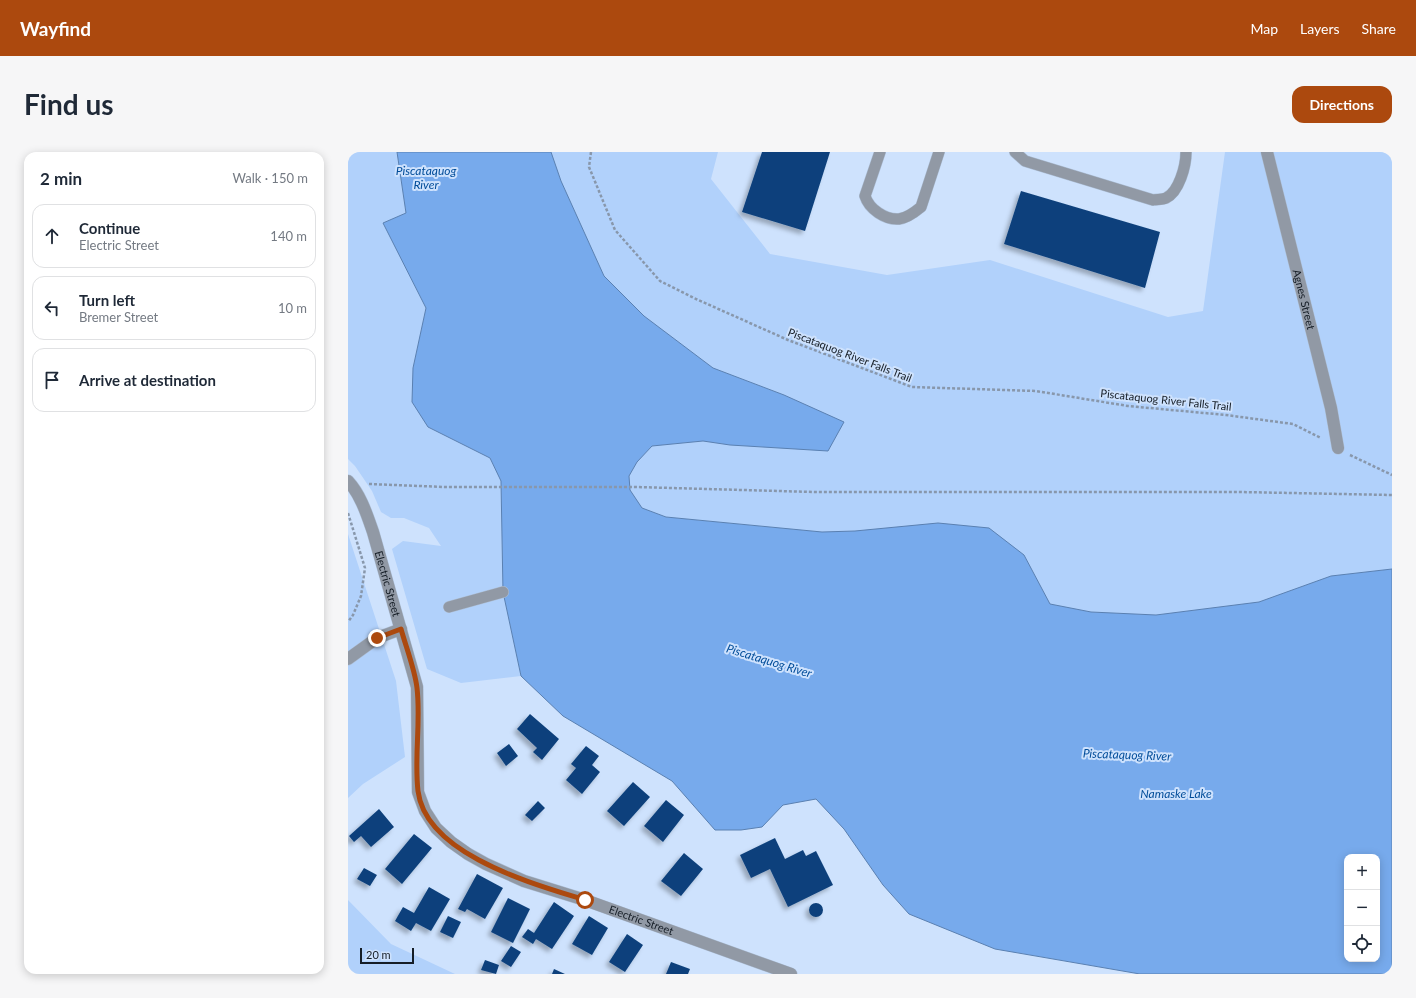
<!DOCTYPE html>
<meta charset="utf-8">
<style>
body{margin:0;font-family:Lato,sans-serif;background:#f6f6f7;color:#1f2937}
.controls{position:absolute;right:12px;bottom:12px;display:grid;overflow:hidden;border-radius:8px;box-shadow:0 2px 10px #0003}
.controls button{width:36px;height:36px;display:grid;place-items:center;padding:0;border:0;border-bottom:1px solid #e0e1e3;background:#fff;color:#1f2937;font:20px sans-serif}
.scale{position:absolute;left:12px;bottom:10px;width:54px;box-sizing:border-box;padding-left:4px;border:2px solid #151d26;border-top:0;font-size:11px;line-height:14px;white-space:nowrap;color:#151d26;-webkit-text-stroke:3px #cee2fd;paint-order:stroke}
.stop{position:absolute;width:12px;height:12px;margin:-9px;border:3px solid #ac490e;border-radius:50%;background:#fff}
.stop.end{background:#ac490e;border-color:#fff;box-shadow:0 1px 4px #0008}
.list{margin:0;padding:0;list-style:none}
h2{display:flex;justify-content:space-between;align-items:center;height:52px;margin:0;padding:0 16px;font-size:17px}
h2 small{font-size:13px;font-weight:400;color:#747a83}
.list li{display:grid;grid-template-columns:26px 1fr auto;gap:12px;align-items:center;box-sizing:border-box;height:64px;margin:0 8px 8px;padding:0 8px;border:1px solid #e0e1e3;border-radius:12px}
.list b{display:block;font-size:15px;white-space:nowrap}
.list p{margin:0;font-size:13px;white-space:nowrap;color:#747a83}
.list em{font-size:13px;font-style:normal;color:#747a83}
.icon{flex:none;width:22px;height:22px;fill:none;stroke:currentColor;stroke-width:2;stroke-linecap:round;stroke-linejoin:round}
.map{position:relative;flex:none;width:1044px;height:822px;overflow:hidden;border-radius:12px}
header{display:flex;align-items:center;gap:24px;box-sizing:border-box;height:56px;padding:0 20px;background:#ac490e;color:#fff}
header strong{font-size:19px}
nav{display:flex;gap:22px;margin-inline-start:auto;font-size:14px}
.intro{display:flex;align-items:center;justify-content:space-between;box-sizing:border-box;height:96px;padding:0 24px}
h1{margin:0;font-size:28px}
.button{padding:10px 18px;border-radius:12px;background:#ac490e;color:#fff;font-size:14px;font-weight:700}
main{display:flex;gap:24px;padding:0 24px}
aside{flex:1;background:#fff;border-radius:12px;box-shadow:0 2px 10px #0003}
.map>svg:first-child{display:block}
</style>
<header>
<strong>Wayfind</strong>
<nav><a>Map</a><a>Layers</a><a>Share</a></nav>
</header>
<div class="intro"><h1>Find us</h1><a class="button">Directions</a></div>
<main>
<aside>
<h2>2 min<small>Walk · 150 m</small></h2>
<ul class="list">
<li><svg class="icon" aria-label="ahead" viewBox="0 0 24 24"><path d="M12 20V5M6 11l6-6 6 6"/></svg><div><b>Continue</b><p>Electric Street</p></div><em>140 m</em></li>
<li><svg class="icon" aria-label="left" viewBox="0 0 24 24"><path d="M17 20v-9H6M10 6l-5 5 5 5"/></svg><div><b>Turn left</b><p>Bremer Street</p></div><em>10 m</em></li>
<li><svg class="icon" aria-label="arrive" viewBox="0 0 24 24"><path d="M6 21V4h12l-3 4 3 4H6"/></svg><div><b>Arrive at destination</b></div></li>
</ul>
</aside>
<div class="map">
<svg width="1044" height="822" viewBox="0 0 1044 822">
<defs>
<filter id="shadow"><feDropShadow dx="-3.5" dy="3.5" stdDeviation="2" flood-color="#0004"/></filter>
</defs>
<rect width="100%" height="100%" fill="#cee2fd"/>
<!-- green -->
<path fill="#b1d1fb" d="M0 0H49L58 61 35 71 78 156 65 216 80 275 142 306 153 329 155 440 173 524 113 531 79 517 44 397 55 389 93 394 81 376 56 366H43L33 360 24 339 7 314 0 307Z
M203 0H370L363 27 422 102 539 123 642 108 820 165 855 159 877 0H1044V417L983 424 911 450 808 463 743 460 702 452 676 403 507 379 474 380 319 365 294 356 282 338 281 324 289 310 304 294 355 289 382 293 495 270 436 243 365 216 296 164 256 124 213 29Z
M0 382 48 529 57 605 15 632 0 646Z
M0 748 43 792 107 822H0Z"/>
<!-- water -->
<path fill="#77aaec" stroke="#5a80b1" fill-rule="evenodd" d="M49 0H203L213 29 256 124 296 164 365 216 436 243 496 270 480 299 382 293 355 289 304 294 289 310 281 324 282 338 294 356 318 365 474 380 507 379 590 371 641 376 676 403 702 452 743 460 808 463 911 450 983 424 1044 417V822H792L647 797 561 762 535 733 496 677 468 647 435 653 414 675 393 678H367L324 629 215 564 173 524 155 440 153 329 142 306 80 275 64 250 65 216 78 156 35 71 58 61ZM999 705H1029V807H999Z"/>
<!-- building -->
<path fill="#0e417b" filter="url(#shadow)" d="M414 0H482L457 79 394 60Z
M673 39 812 80 797 136 656 92Z
M182 562 211 587 194 608 185 600 189 596 169 577Z
M161 592 170 604 158 614 149 601Z
M238 594 251 604 244 613 252 620 234 642 218 628 228 616 223 612Z
M285 630 302 645 276 674 259 659Z
M318 648 336 663 315 690 296 674Z
M190 649 197 656 184 669 177 663Z
M31 657 46 675 23 695 13 684 6 690 1 684Z
M66 682 84 696 54 732 37 717Z
M427 686 437 707 455 698 458 704 468 699 485 733 440 755 422 717 403 726 392 703Z
M336 701 355 717 333 744 313 729Z
M16 716 29 723 22 734 9 727Z
M129 722 155 736 137 767 119 757 117 760 110 757Z
M81 735 102 747 83 779 68 771 63 779 47 769 55 755 66 761Z
M160 746 182 757 165 791 143 780Z
M206 750 226 764 204 797 188 787 185 792 174 785 180 777 186 781Z
M461 758a7 7 0 1 1 14 0a7 7 0 1 1-14 0Z
M100 764 113 770 105 786 92 780Z
M241 764 260 776 244 803 224 792Z
M279 782 295 793 277 820 261 810Z
M163 794 173 800 163 815 153 809Z
M137 808 151 813 148 822 133 818Z
M323 810 342 817 340 822H318Z
M206 817 217 822H204Z"/>
<g fill="none" stroke-linecap="round" stroke-linejoin="round">
<defs>
<path id="lane" d="M532 0 517 44C521 57 537 68 551 67 559 66 567 60 573 55L591 0
M667 0 677 9 805 48C809 47 814 48 818 46 831 40 838 14 838 0
M101 455 155 440"/>
<g id="street">
<path id="s1" d="M919 0 983 256 990 296"/>
<path id="s2" d="M0 329C13 343 19 363 25 380L69 535 70 640 77 659 88 676 103 690 120 702 138 712 176 729 237 748 443 822"/>
<path d="M0 507 29 486 53 477"/>
</g>
</defs>
<!-- lane casing -->
<use href="#lane" stroke="#adbfd6" stroke-width="12"/>
<!-- street casing -->
<use href="#street" stroke="#adbfd6" stroke-width="13"/>
<!-- path -->
<path stroke="#8897ab" stroke-width="2.5" stroke-dasharray="3 2" stroke-linecap="butt" d="M243 0 241 15 267 78 312 129 348 147 440 188 564 235 688 239 780 254 878 263 945 272 973 286
M1002 303 1044 323
M21 332 97 335H288L466 340H892L1044 343
M0 361 17 416 13 444 5 463 0 470"/>
<!-- lane -->
<use href="#lane" stroke="#9199a5" stroke-width="11"/>
<!-- street -->
<use href="#street" stroke="#9199a5" stroke-width="12"/>
</g>
<g fill="none" stroke-linecap="round" stroke-linejoin="round">
<!-- route -->
<path stroke="#ac490e" stroke-width="5" d="M29 486 53 477C58 495 67 518 69 536 73 570 66 605 70 639 78 703 186 732 237 748"/>
</g>
<g text-anchor="middle" stroke-width="4" stroke-linejoin="round" paint-order="stroke">
<!-- street labels -->
<g font-size="11" fill="#151d26" stroke="#cee2fd">
<text dy="4" stroke="none"><textPath href="#s1" startOffset="152">Agnes Street</textPath></text>
<text transform="translate(502 203) rotate(21)" y="4">Piscataquog River Falls Trail</text>
<text transform="translate(818 248) rotate(6)" y="4">Piscataquog River Falls Trail</text>
<text dy="4" stroke="none"><textPath href="#s2" startOffset="111">Electric Street</textPath></text>
<text dy="4" stroke="none"><textPath href="#s2" startOffset="591">Electric Street</textPath></text>
</g>
<!-- water labels -->
<g font-size="12" font-style="italic" fill="#004c99" stroke="#cee2fd">
<text x="78" y="23">Piscataquog<tspan x="78" dy="14">River</tspan></text>
<text transform="translate(421 509) rotate(17)" y="4">Piscataquog River</text>
<text transform="translate(779 603) rotate(2)" y="4">Piscataquog River</text>
<text x="828" y="646">Namaske Lake</text>
</g>
</g>
</svg>
<div class="controls">
<button>+</button>
<button>−</button>
<button><svg class="icon" aria-label="locate" viewBox="0 0 24 24"><circle cx="12" cy="12" r="6"/><path d="M12 2v4M12 18v4M2 12h4M18 12h4"/></svg></button>
</div>
<div class="scale">20 m</div>
<div class="stop" style="left:237px;top:748px"></div>
<div class="stop end" style="left:29px;top:486px"></div>
</div>
</main>
